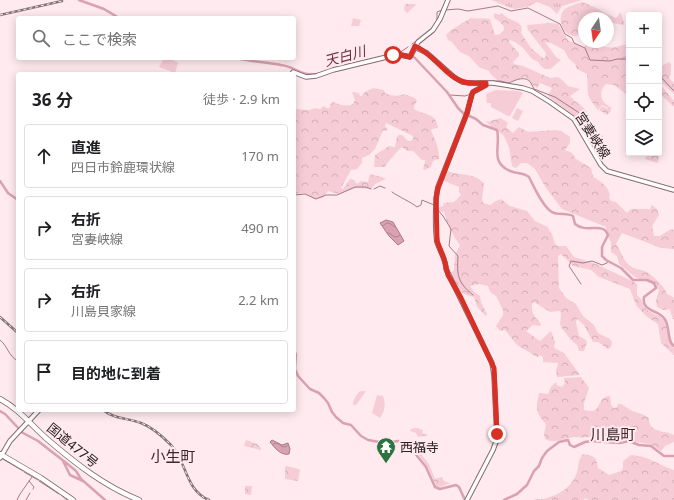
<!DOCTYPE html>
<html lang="ja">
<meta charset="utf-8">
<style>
body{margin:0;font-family:"Noto Sans","Noto Sans JP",sans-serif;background:#f2f2f2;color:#202124}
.controls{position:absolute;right:12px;top:12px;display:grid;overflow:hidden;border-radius:4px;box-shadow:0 2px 10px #0003}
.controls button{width:36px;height:36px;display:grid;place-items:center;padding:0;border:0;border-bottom:1px solid #e0e0e0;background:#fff;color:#202124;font:20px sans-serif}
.compass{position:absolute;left:578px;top:12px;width:36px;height:36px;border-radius:50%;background:#fff;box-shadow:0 2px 10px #0003;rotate:193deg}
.stop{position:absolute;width:12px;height:12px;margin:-9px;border:3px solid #d93025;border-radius:50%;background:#fff}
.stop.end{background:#d93025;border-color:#fff;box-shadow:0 1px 4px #0008}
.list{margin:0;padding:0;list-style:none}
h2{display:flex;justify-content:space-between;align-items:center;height:52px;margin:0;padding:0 16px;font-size:17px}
h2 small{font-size:13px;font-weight:400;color:#757577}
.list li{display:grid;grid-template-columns:26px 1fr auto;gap:12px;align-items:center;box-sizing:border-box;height:64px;margin:0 8px 8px;padding:0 8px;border:1px solid #e0e0e0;border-radius:4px}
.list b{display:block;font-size:15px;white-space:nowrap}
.list p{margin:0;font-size:13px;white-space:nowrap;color:#757577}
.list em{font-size:13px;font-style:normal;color:#757577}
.icon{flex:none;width:22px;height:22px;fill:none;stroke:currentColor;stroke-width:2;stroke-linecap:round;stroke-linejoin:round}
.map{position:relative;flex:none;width:674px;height:500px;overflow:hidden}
.search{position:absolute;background:#fff;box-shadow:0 2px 10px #0003;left:16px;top:16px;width:280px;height:44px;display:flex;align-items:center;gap:10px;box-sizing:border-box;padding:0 14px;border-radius:4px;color:#757577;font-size:15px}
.panel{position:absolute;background:#fff;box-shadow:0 2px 10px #0003;left:16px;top:72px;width:280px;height:340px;border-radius:4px}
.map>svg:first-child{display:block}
</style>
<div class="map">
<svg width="674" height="500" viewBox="0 0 674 500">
<defs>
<pattern id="grass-tufts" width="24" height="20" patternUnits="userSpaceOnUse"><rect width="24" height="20" fill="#f6ccd7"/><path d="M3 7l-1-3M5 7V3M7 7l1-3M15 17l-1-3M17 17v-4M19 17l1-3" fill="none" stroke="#d3afb8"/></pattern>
<pattern id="forest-crowns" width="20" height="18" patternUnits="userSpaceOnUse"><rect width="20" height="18" fill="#f6ccd7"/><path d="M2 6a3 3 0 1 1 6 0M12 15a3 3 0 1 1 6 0" fill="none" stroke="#d3afb8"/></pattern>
<pattern id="water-waves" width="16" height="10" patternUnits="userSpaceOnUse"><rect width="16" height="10" fill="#daa1b2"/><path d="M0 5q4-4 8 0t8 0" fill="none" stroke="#b18391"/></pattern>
</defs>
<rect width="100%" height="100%" fill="#feeaef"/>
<!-- grass -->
<path fill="url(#grass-tufts)" d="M491 0H582L562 6 557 14 550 7 537 2 527 7 514 9Z"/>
<!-- forest -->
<path fill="url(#forest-crowns)" d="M582 2C595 6 605 14 616 18L620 13H621L624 23 623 25 608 22V18H584V34L582 33C568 44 554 22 564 10 568 6 577 4 582 2Z
M405 4H415L416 5 407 13 404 10Z
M494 13 499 15 502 13C504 15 507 18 510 19 517 22 524 24 521 33L531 48 543 58H545L546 53 528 30 527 25 550 23 558 24 568 40 583 48 585 46V42H597C607 51 618 47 629 43V70L626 72 629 77V96L614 85 606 84C597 93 601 103 612 108L611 109H610L611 111 607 115 599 110 602 106 608 109V108L602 105 598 110C584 93 589 93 587 74L577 69 575 64 569 59 564 50 551 43 545 42 556 57 561 60 550 69H545L542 67 538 62 532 59 522 47 515 42 510 40 509 42 519 53V56L513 62 514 64 523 66 550 78 557 77 560 78 568 86 580 89 570 96C575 102 581 104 586 111 589 116 588 122 591 126 593 130 599 133 603 136L606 157 601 154 594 137 584 123 548 96 552 88 540 83 537 88C531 85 531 80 524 77 519 79 514 82 508 83 501 84 492 77 489 71L479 67 469 56 460 52 452 42 448 40 446 35 451 30 471 18C477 19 483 18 490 19L495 35 500 34 504 30V27L500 22 494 18Z
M353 18 361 20 359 26H351Z
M659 62 662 66 669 62 671 64V74L669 78 674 83V94L660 81 659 82Z
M659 83 674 101V107L659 93Z
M373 88 384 90 385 93C391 96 398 97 404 94L415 98 417 101 414 106V109C425 116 436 112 438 128L432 129 431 131C435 138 440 152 439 159L433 161 431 167 425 170 423 169 425 162V160H422L413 151H407L402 147C399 149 386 164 385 167H374L375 155 389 146 395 147 397 137 399 135H402L408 141H411L413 140V136L411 135 386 123 385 127 387 128V131L383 130 375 149 369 155 362 158V163L357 169 351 170 341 188 343 189 350 179 354 180 357 184 361 181 368 182 370 174 382 177 386 179 375 184 371 189 356 188 339 194 328 191 323 198 314 199 304 193 294 194V109L309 110 316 108 318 109H321L322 107 325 106 326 108H330V104L333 102C340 105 346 107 353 104L355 100 352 92 359 93 360 96H362L365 92Z
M501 118 508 123 506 127 513 133 519 127 528 132 556 130 561 131 570 137V143L565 150 572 153 576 159 591 168 593 177C601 181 609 187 610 196L609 197 611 201 616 202 627 213 631 209H650L652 205 657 209 659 215 652 226 654 236H660L671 229 674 230V249L661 248 622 233 616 244C622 252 622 259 629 265 634 270 641 269 647 272 653 276 666 288 667 294L673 297 674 300V320L672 317 670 309 663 310 657 307 656 300 659 290C654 282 645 282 637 278 630 274 625 268 619 264L617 256 611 252V242L606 234V227L562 209 546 188 535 169 527 163H521L516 168 512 166 509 147 504 136 485 121 490 122V121Z
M648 153 659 155 658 163 645 159Z
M446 170C458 177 475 171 484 184L482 199 483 203 490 205 496 201 501 199 510 206 527 211 535 221 548 227 549 230 552 234 555 244 558 246H566L574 257 596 264 634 282 637 284V295C643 300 642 304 646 309 651 314 660 314 666 322 669 331 667 342 674 348V355L661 343 658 324 646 316 636 305 630 289 599 277 591 270 573 266 561 254 558 256 559 288 566 298 576 304 583 316 594 325 598 333 610 339 612 342 611 347 608 349 598 342H593L584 325 577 319 576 322 579 336 586 340 587 343 584 351H579L577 345 571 340 561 327 560 324 561 314 560 311 550 312 534 302 532 304C531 316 536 316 541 324L540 326 533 325 526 331 540 341 551 331 555 342 554 347 556 349 564 353 580 375 557 377 556 370 558 365V363L543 362V358L541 355 537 357 517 345 505 330 500 331 496 326 503 315V310L496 296 490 292 488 286 479 284 470 286 474 292 480 296 481 302 487 314V315L486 316 477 307 474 297C457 293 456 287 448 272H452L454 270 455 255 460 245C452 235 448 225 444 212L439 211 438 208 443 206 444 203 454 202 461 195 459 192V187L442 180Z
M581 377 589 388 584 403V410C604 416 595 396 610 396L611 405 614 408 617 407 618 404H621L632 411 642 414 649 418C648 433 664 430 674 435V442L665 446 661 451C657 449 654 445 649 444 641 442 633 443 625 439L623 429C617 431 617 438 612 440 607 442 599 438 594 437 587 437 582 438 575 437 565 437 555 445 545 439L544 434 546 424C535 412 536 408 539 393L548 394 551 387 556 382 557 385 562 387 565 383 564 378Z
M361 391H366L356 405H353C353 400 357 393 361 391Z
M416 428 423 430 422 433 428 435 418 437 416 433 410 431 411 429Z
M246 440 257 444 261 448V450L244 446Z
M418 449 420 450V453L429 464 435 479 442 477 444 481 450 483 441 487 436 486 429 469 416 451Z
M583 454 592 456 596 459 598 468 609 475 621 471 623 468V461L631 455C649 456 658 465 674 470V500H589L585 498 583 500H533C536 499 538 499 542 499 558 496 572 488 577 472 579 465 578 460 583 454Z
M286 466 299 469 300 470 298 481 285 479V467Z
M245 486H252L251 495 245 494Z"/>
<!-- pitch -->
<path fill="#f6ccd7" d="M164 58H170L178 63 175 73 159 67Z
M496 90 518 91 523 93 510 116H508L491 107V103H487L486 94Z
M517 108 523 111 518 121 512 118Z
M377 395 383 396C386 405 385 411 380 418L372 413Z"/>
<!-- water -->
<path fill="url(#water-waves)" stroke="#a67b88" d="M386 220 393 222 404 241 398 245 389 236 380 223Z
M272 440 282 445 288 443 290 449 289 454C281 456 275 448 270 442Z"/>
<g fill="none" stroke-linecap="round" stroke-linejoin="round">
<!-- stream -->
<path stroke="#a67b88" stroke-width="1" d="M445 10 458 9 468 11 498 6 511 11 528 8 560 24 565 34 572 38 574 43 585 48 590 60 610 61 617 59H629
M437 21V12L442 10
M412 44 418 40
M399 53 408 47
M659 75 674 91
M487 81H500L509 83C515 80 526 75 531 83 532 85 533 87 534 89L555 97 581 114V121L584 128 597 141 603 157
M450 95 465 96 471 94
M374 189 380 186 385 188
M392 192C399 197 411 202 417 207L421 205 422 200 434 205
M294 195 305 194 316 199 326 195H337L355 187H366L371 189
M437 209 443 216 451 229 449 246 458 256C457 275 457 282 473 295
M581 284 569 266 571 261 583 263 592 261 602 265 607 263 608 261
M0 340C8 346 8 356 18 361
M1 458 23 471
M24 472 38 480
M29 481 34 487 33 489
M39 481 59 494
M61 495 67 500
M17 500 20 494 32 477
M26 500 30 493"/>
<!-- river -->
<path stroke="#daa1b2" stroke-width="2.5" d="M79 0 104 9 119 18
M388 55 399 53 413 56 447 92 458 108 463 113 476 119 483 125 497 130C501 145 490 161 508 170 515 174 523 172 529 177 534 187 544 210 554 213 561 215 567 213 573 216L575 224C587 234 603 221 608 235L602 247V256L606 260 621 268 633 280H647L654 283 656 288 644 297C641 311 658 310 664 318 671 326 666 341 674 346
M237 58C252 62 266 62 281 65 297 67 298 76 318 74
M0 181 8 193 18 200
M294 349 296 355 295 369 298 376 310 389 319 393 324 398 328 403 332 412 336 417 343 423 351 425 361 436 368 440 385 443 398 441 409 446 426 467 435 487 440 489 456 485 459 487 465 500
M0 411 5 414 23 433 38 441 65 462 76 471 81 479 105 500
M63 461 70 475 83 481
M504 500 517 494 527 485 534 471 539 466 542 458 547 451 559 442 568 440 570 445 574 447 585 442 591 441 620 443 629 441 639 445 651 446 664 456H674"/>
<defs>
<path id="major" d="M415 47 427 53 454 77 462 82 469 83H493L523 88 532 91 550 102 574 119 601 165 607 171 674 190
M292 74 293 72 306 77 316 76 333 70 391 56 401 55 410 57 418 42 433 30 440 19 448 0
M0 458 10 441 39 410
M467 500 493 450 497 439 494 375 492 363 446 269C446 259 440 252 437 242 435 230 435 199 438 187L467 113 472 94 473 92 486 85V83"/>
<path id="highway" d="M0 399C19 409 31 425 47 439 75 463 104 486 139 500
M0 454 41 478 73 500"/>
</defs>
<!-- major casing -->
<use href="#major" stroke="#866a72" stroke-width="5.5"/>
<!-- highway casing -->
<use href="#highway" stroke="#866a72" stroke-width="6"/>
<!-- major -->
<use href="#major" stroke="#fff" stroke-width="3.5"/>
<!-- highway -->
<use href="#highway" stroke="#fff" stroke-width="4.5"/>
<defs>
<path id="rail" d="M0 15 62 1
M0 317 18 333
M103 410C114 419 128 418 141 423 152 427 163 437 171 445 187 462 185 490 209 500"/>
</defs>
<!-- rail casing -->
<use href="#rail" stroke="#827377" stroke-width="2.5"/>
<!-- rail -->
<use href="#rail" stroke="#feeaef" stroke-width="1" stroke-dasharray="3" stroke-linecap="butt"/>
</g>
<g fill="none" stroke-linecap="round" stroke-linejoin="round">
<!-- route -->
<path stroke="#d93025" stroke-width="5" d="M393 55H401L410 57 415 46C434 54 446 77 464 82 471 84 479 83 486 83V85L473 92 472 94 467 113 438 188 436 198 437 241 444 259 448 275 461 298 494 368 497 434"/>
</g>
<!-- icons -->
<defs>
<symbol id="temple-pin" viewBox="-11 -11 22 30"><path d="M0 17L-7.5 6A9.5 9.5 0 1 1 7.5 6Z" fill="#2d7340" stroke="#feeaef"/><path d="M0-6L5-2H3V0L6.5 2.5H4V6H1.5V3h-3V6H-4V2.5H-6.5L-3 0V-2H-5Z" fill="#fff"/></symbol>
</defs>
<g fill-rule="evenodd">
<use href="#temple-pin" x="375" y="436" width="22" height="30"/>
</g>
<g text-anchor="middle" stroke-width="4" stroke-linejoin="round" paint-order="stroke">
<!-- street labels -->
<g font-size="13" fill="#2d2225" stroke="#feeaef">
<text transform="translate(593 135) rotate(57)" y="5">宮妻峡線</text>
<text transform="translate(73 445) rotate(39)" y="5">国道477号</text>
</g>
<!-- poi labels -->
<g font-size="13" fill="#2d2225" stroke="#feeaef" text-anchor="start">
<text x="400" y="452">西福寺</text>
</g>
<!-- water labels -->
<g font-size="14" font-style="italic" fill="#712d46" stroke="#feeaef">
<text transform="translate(345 56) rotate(-15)" y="5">天白川</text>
</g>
<!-- quarter labels -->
<g font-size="15" fill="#3e262d" stroke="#feeaef">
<text x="613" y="440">川島町</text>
<text x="173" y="462">小生町</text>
</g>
</g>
</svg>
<div class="controls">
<button>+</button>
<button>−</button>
<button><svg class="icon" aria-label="locate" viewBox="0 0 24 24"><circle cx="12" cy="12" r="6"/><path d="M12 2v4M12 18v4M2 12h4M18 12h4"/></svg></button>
<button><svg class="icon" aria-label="layers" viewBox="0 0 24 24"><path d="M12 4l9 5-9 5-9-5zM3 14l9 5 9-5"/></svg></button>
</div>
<svg class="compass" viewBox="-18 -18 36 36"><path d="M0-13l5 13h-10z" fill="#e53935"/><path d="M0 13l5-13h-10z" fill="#757577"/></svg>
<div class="stop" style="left:393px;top:55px"></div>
<div class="stop end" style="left:497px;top:434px"></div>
<div class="search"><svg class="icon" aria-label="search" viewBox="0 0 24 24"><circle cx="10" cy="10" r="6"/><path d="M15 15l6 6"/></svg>ここで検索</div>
<section class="panel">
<h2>36 分<small>徒歩 · 2.9 km</small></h2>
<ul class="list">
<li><svg class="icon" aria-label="ahead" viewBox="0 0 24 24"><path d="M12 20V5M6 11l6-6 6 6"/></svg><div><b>直進</b><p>四日市鈴鹿環状線</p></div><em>170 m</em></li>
<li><svg class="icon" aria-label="right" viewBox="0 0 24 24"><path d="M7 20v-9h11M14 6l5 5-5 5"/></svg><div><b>右折</b><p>宮妻峡線</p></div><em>490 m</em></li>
<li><svg class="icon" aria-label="right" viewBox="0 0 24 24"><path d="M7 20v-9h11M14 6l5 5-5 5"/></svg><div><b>右折</b><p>川島貝家線</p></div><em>2.2 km</em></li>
<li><svg class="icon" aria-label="arrive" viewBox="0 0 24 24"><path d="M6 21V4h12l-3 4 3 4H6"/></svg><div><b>目的地に到着</b></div></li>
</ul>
</section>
</div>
